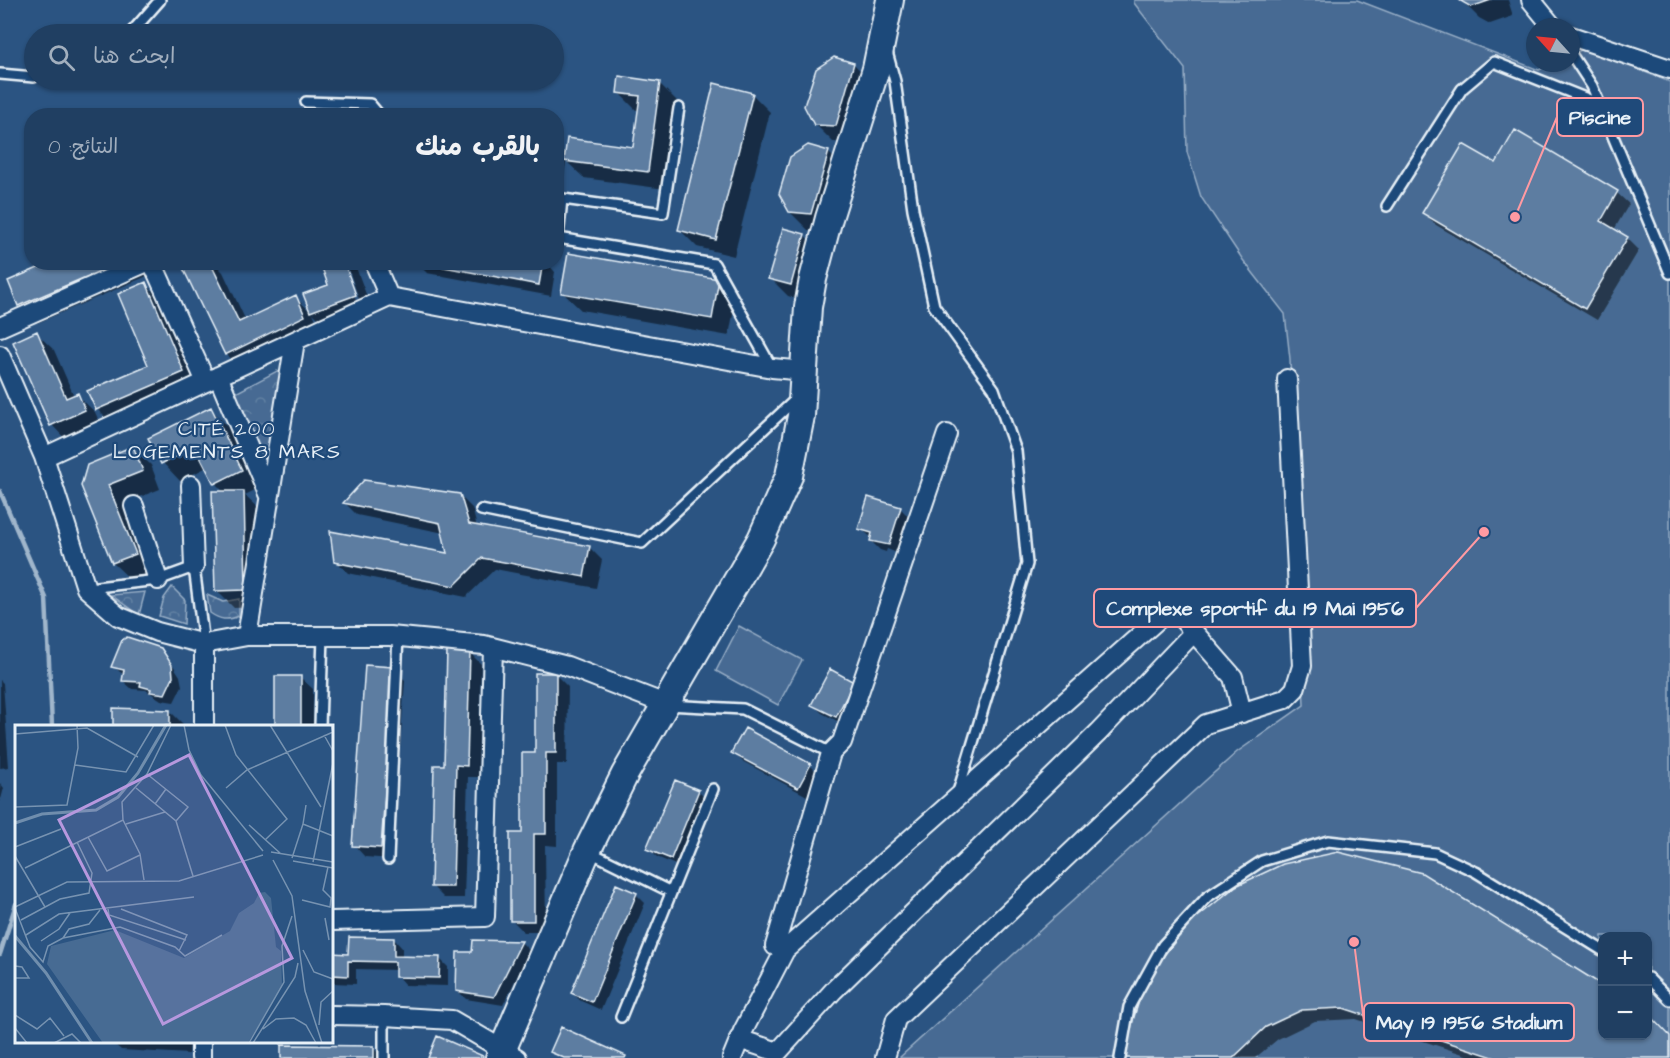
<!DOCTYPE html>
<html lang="ar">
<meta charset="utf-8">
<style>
body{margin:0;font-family:"Architects Daughter","Playpen Sans Arabic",sans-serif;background:#284668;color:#f1f3f6;direction:rtl}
.controls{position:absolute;right:18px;bottom:18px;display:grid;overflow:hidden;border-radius:12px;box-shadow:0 2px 4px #0004}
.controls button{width:54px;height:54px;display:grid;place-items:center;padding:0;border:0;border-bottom:2px solid #3d5877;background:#203f62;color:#f1f3f6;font:30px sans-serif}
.compass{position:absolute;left:1526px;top:18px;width:54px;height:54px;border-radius:50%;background:#203f62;box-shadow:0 2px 4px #0004;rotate:297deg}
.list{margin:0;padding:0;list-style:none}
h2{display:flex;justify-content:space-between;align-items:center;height:78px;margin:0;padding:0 24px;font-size:26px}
h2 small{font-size:20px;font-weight:400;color:#a2afbe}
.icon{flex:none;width:33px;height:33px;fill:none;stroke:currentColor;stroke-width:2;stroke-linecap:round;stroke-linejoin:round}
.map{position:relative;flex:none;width:1670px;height:1058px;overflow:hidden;direction:ltr}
.search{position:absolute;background:#203f62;box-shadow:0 2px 4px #0004;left:24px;top:24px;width:540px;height:66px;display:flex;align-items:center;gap:15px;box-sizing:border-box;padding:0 21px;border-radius:33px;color:#a2afbe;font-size:22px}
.panel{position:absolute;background:#203f62;box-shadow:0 2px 4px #0004;left:24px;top:108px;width:540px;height:162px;border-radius:24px;direction:rtl}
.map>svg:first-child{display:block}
</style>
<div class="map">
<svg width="1670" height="1058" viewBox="0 0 1670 1058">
<defs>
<pattern id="forest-crowns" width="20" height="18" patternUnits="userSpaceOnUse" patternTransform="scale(1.5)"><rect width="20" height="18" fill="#476b93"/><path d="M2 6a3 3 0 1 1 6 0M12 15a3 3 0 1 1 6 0" fill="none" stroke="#6281a3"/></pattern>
</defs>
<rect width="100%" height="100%" fill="#2b5482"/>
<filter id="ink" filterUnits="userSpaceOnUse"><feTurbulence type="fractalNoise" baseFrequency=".0167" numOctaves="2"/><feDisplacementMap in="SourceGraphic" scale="12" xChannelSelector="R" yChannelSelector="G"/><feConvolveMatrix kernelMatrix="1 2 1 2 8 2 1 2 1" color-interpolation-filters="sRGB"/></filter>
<g filter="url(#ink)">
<!-- forest -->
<path fill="url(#forest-crowns)" stroke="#98aec6" stroke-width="1.5" d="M277 371 281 373 265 463 232 395Z
M172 587 185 600 184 624 159 616 164 598Z
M145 592 139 615 111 595Z
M207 595 223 602 239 599V616C227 621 220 620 210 613Z"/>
<!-- pitch -->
<path fill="#476b93" stroke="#98aec6" stroke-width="1.5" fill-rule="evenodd" d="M1134 0H1357L1539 70 1553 63H1571V55L1585 48 1670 82V1058H899L1237 752 1304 705 1290 359 1285 314 1243 260 1201 197 1187 152 1185 69 1134 3ZM1602 936H1648V1036H1602Z
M739 626 802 660 778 705 716 671Z"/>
<!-- shadow -->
<path fill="#0007" d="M1461 0H1508L1513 16 1490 24 1479 18Z
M854 64 871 82 854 143 833 142 815 124Z
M659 83 677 101 665 189 584 178 566 161 564 176 556 175V146L567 156 634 148 639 110H636L618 92Z
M752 94 770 112 734 256 697 247 680 230Z
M828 152 846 170 829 231 808 230 790 212Z
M1496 165 1617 193 1629 204 1614 230 1627 238 1639 250 1597 320 1436 225 1424 213Z
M784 230 805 236 822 253 808 302 788 296 770 278Z
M56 262H180L37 323 19 305Z
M188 262H213L223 272 246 321 295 297 312 313 305 295 330 286 343 262 357 303 360 302 346 262H354L373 313 329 329 313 313 322 334 244 372 226 354Z
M416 262H546L555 272 551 296 427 273Z
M718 281 736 298 729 336 581 310 563 293Z
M146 284 158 296 195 384 109 421 97 409 150 366Z
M36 333 54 350 74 396 77 395 95 412 102 428 69 443 52 425 15 342Z
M211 409 228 427 259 488 245 495 261 510 263 607 234 608 216 590 225 493 215 483 207 467 180 481 163 463 150 439Z
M133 448 151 465 160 489 125 503 152 572 131 580 113 563 82 486Z
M460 496 472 508 477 527 590 548 602 560 596 588 495 569 466 597 348 573 336 561 449 555 444 533 357 515 345 503Z
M900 508 909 517 897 553 887 549 886 552 880 550 871 541 872 538 860 528Z
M160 650 169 659 180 676 182 686 174 702 161 700 146 690 132 689 123 681 125 676 113 666Z
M469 652 481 664 478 777H468L464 898H444L432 886 445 766Z
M393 668 405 680 392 859 365 857 354 845Z
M556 675 568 687 567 764H557V846L545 845 546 932H524L512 920 537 754Z
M277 678H301L313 689V726H276Z
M0 680 3 683 9 767 0 768Z
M853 683 845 725 822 713 813 705Z
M115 709 170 711 185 726H114Z
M733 752 810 765 819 774 807 796 742 761Z
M0 783 4 788 0 803Z
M698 791 707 800 680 867 657 857 648 848Z
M1421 874 1602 987V1036H1648V1016L1670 1038V1058H1475L1356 1019 1315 1021 1278 1039 1255 1058H1126Z
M636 894 645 903 601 1010 581 1001 572 993Z
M394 939 402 948V958H439L448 967V986L405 985 397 976V970L356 969V984L332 983V955H350Z
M521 942 530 951 503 1005 466 999 457 990 474 954Z
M112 1042H190L189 1054 121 1050Z
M373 1047 382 1058H282Z"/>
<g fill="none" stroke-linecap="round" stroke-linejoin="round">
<!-- stream -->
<path stroke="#a0b6cb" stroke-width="4.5" d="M0 491 46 598 52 726
M0 954 16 904"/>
</g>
<!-- building -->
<path fill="#5d7da1" stroke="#e8f1f8" stroke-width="1.5" d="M1459 0H1491L1471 7Z
M834 57 854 63 836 126 814 125 804 106 816 69Z
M619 76 660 82 648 172 564 161 567 138 633 147 640 96 617 93Z
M714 83 753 93 716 240 678 230Z
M1515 130 1618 191 1601 221 1628 237 1585 309 1422 213 1463 144 1496 163Z
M808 145 829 151 811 214 789 212 779 194 790 157Z
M783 228 805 234 791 285 768 279Z
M568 253 719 279 712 319 561 293Z
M52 262H121L18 306 8 281Z
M185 262H210L239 322 296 295 305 316 225 355 181 264Z
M320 262H344L356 295 310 312 303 294 328 285Z
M417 262H543L539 285Z
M146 282 184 372 96 410 87 391 148 365 118 294Z
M37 331 66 398 78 393 85 410 50 426 13 342Z
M211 407 242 470 214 484 195 447 161 464 148 438Z
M133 446 143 471 108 485 136 554 112 563 81 486 87 465Z
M364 480 460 494 469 524 590 546 584 577 482 558 454 586 334 562 330 531 447 553 440 523 343 503Z
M212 491H244L246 590 215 591Z
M868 497 901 507 889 545 870 541 872 533 858 529Z
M127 637 161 648 172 665 173 677 165 694 150 692 151 689 140 686 141 682 122 681 124 670 111 667 122 640Z
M447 650H470L467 766 456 765 453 887H431L434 765H444Z
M365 665 394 667 381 848 352 846Z
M830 669 854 682 836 717 811 705Z
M535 673H556V753H546V834H534V921H510V833H522V753H535Z
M275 676H301V726H275Z
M113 708 170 710V726H113Z
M745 728 811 764 798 788 731 753Z
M675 780 699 790 671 859 646 849Z
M1338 852 1422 873 1602 985V1036H1648V1013L1670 1036V1058H1496L1343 1008 1302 1010 1266 1027 1233 1058H1125L1127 1039 1140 998 1161 959 1189 924 1236 886 1283 864Z
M616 884 637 893 592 1002 571 993Z
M349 937 394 938V956L440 957 439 978 395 977V962L348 961V976L332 975V953L348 954Z
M473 940 522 941 494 997 456 991 457 952H472Z
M561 1027 626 1056 625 1058H564L550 1052Z
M437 1036 483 1056 482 1058H428Z
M281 1045 374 1046V1058H281Z"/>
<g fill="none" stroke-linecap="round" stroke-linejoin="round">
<defs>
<path id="lane" d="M130 34 160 0
M887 52 895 81 913 209 934 306 994 389 1016 451 1027 564 958 792
M1571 54 1592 86 1670 273
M0 74 34 77
M56 80 82 82 85 80
M306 102 370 104 380 116
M556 198 663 213 679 108
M1387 206 1462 89 1494 62 1600 104
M556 238H558L562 199
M558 238 714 264 772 368
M481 510 642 543 796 399
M88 588 158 580 194 567 204 644
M667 705 743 709 831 753
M320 726 323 636
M590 852 671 892
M388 859 398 636
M1648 978 1670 1000
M621 1017 713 789
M384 1058V1016
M1120 1058 1129 1007 1163 945 1207 897 1262 861 1328 841 1435 853 1476 872 1602 950"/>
<path id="street" d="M1531 0 1553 27
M1571 36 1670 69
M152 262 206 382
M374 262 389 297
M0 327 147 262
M0 355 44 457 86 588 118 616 157 632 204 644
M218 376 269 496
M44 457 389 297 772 368 805 371
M191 485 194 567
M134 506 158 580
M247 636 295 341
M204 726V644L247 636H390L484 645 567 666 665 704
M332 921 485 917 493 648
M785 950 1172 607 1233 677 1242 713
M332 1015 384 1016 452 1020 517 1058
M739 1039 778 1052 834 990 1099 732 1194 632
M201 1058V1042
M732 1058 743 1031 785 950 775 946 831 753 842 742 947 434
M885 1058 896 1019 1206 724 1285 699 1295 689 1302 666 1287 379"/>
<path id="secondary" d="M499 1058 587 851 625 774 761 539 789 476 801 416 808 307 813 279 829 218 876 69 890 0"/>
</defs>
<!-- lane casing -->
<use href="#lane" stroke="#e8f1f8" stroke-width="14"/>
<!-- street casing -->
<use href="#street" stroke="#e8f1f8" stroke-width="22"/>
<!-- secondary casing -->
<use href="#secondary" stroke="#e8f1f8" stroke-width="30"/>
<!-- lane -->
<use href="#lane" stroke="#1f4a7a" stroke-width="9"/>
<!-- street -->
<use href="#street" stroke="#1f4a7a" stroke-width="18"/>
<!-- secondary -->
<use href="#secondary" stroke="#1f4a7a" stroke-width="26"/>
</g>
</g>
<g text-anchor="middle" stroke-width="4.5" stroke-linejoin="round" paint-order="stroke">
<!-- neighbourhood labels -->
<g font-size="20" letter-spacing="1.5" fill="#e8f1f8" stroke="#1f4a7a">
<text x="227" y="435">CITÉ 200<tspan x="227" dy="23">LOGEMENTS 8 MARS</tspan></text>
</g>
</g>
<!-- overview -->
<g transform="translate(15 725)">
<rect width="318" height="318" fill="#2b5482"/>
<path d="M250 167 256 173 261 222 266 226 267 261 233 318H88L32 239 36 221 100 205 169 233 215 206 224 188 239 178 244 168Z" fill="#476b93"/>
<path fill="none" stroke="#708ead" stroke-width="3" d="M0 98 27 89 81 85 103 72 123 48 151 0M0 211 31 248 77 318"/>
<path fill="none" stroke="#7793b1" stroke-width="1.5" d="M169 0 174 25 186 50 248 126M210 0 221 30 272 94 250 115M255 0 306 82M0 9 72 3 123 32M309 10 318 26M60 40 111 47 139 0M132 49 173 82 161 96M121 63 161 96 178 151M211 63 232 45 318 7 316 0M140 79 151 64M0 82 52 80 63 23 62 0M108 95 107 77 132 49 156 0M111 99 150 87M288 99 291 80M234 100 265 128M73 112 92 146 125 130M0 122 46 104M256 127 318 137M0 131 30 182M277 133 288 99 318 111M258 135 277 171 290 266 307 318M278 136 318 143M298 137 318 38M10 143 108 95 125 129 129 155M287 175 315 182 316 173 308 165 313 142M0 182 52 157 164 156 248 130M0 183 15 222 28 237 33 221 48 213 105 202 160 222 170 231 207 210M93 184 94 190 171 215M106 184 172 210 164 226M310 193 314 215M6 195 45 174 74 168 77 148 62 117M11 210 44 189 179 172M48 213 54 204 74 199 85 185M26 216 44 204 55 188M288 225 299 247 318 254M0 241 7 242 14 253H0M0 290 22 304 35 293 49 311M304 300 306 277 318 266M0 303 12 318M248 304 261 294 279 293 291 300 301 318M39 318 57 309 66 318M234 318 269 257 267 221 277 191M238 318 280 252 283 238"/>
<path fill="#b798de" fill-opacity="0.15" stroke="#b798de" stroke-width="3" d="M174 30 277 233 148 299 44 95Z"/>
<rect width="318" height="318" fill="none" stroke="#e8f1f8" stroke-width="3"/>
</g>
<!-- callouts -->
<path fill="none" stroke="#ff9aa2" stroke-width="2" d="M1515 217L1557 117M1484 532L1416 608M1354 942L1364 1022"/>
<g fill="#ff9aa2" stroke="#1f4a7a" stroke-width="2">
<circle cx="1515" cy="217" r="6"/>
<circle cx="1484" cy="532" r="6"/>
<circle cx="1354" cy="942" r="6"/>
</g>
<g fill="#1f4a7a" stroke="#ff9aa2" stroke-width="2">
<rect x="1557" y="98" width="86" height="38" rx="6"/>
<rect x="1094" y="589" width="322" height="38" rx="6"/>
<rect x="1364" y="1003" width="210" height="38" rx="6"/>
</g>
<g font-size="20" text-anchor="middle" font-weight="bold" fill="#e8f1f8">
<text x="1600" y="124">Piscine</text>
<text x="1255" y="615">Complexe sportif du 19 Mai 1956</text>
<text x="1469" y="1029">May 19 1956 Stadium</text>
</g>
</svg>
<div class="controls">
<button>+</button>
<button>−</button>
</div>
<svg class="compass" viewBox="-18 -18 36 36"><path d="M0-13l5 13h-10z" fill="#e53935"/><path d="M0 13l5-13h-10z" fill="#a2afbe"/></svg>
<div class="search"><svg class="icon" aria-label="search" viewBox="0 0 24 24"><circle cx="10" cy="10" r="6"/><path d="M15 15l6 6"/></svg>ابحث هنا</div>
<section class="panel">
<h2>بالقرب منك<small>النتائج: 0</small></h2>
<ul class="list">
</ul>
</section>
</div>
